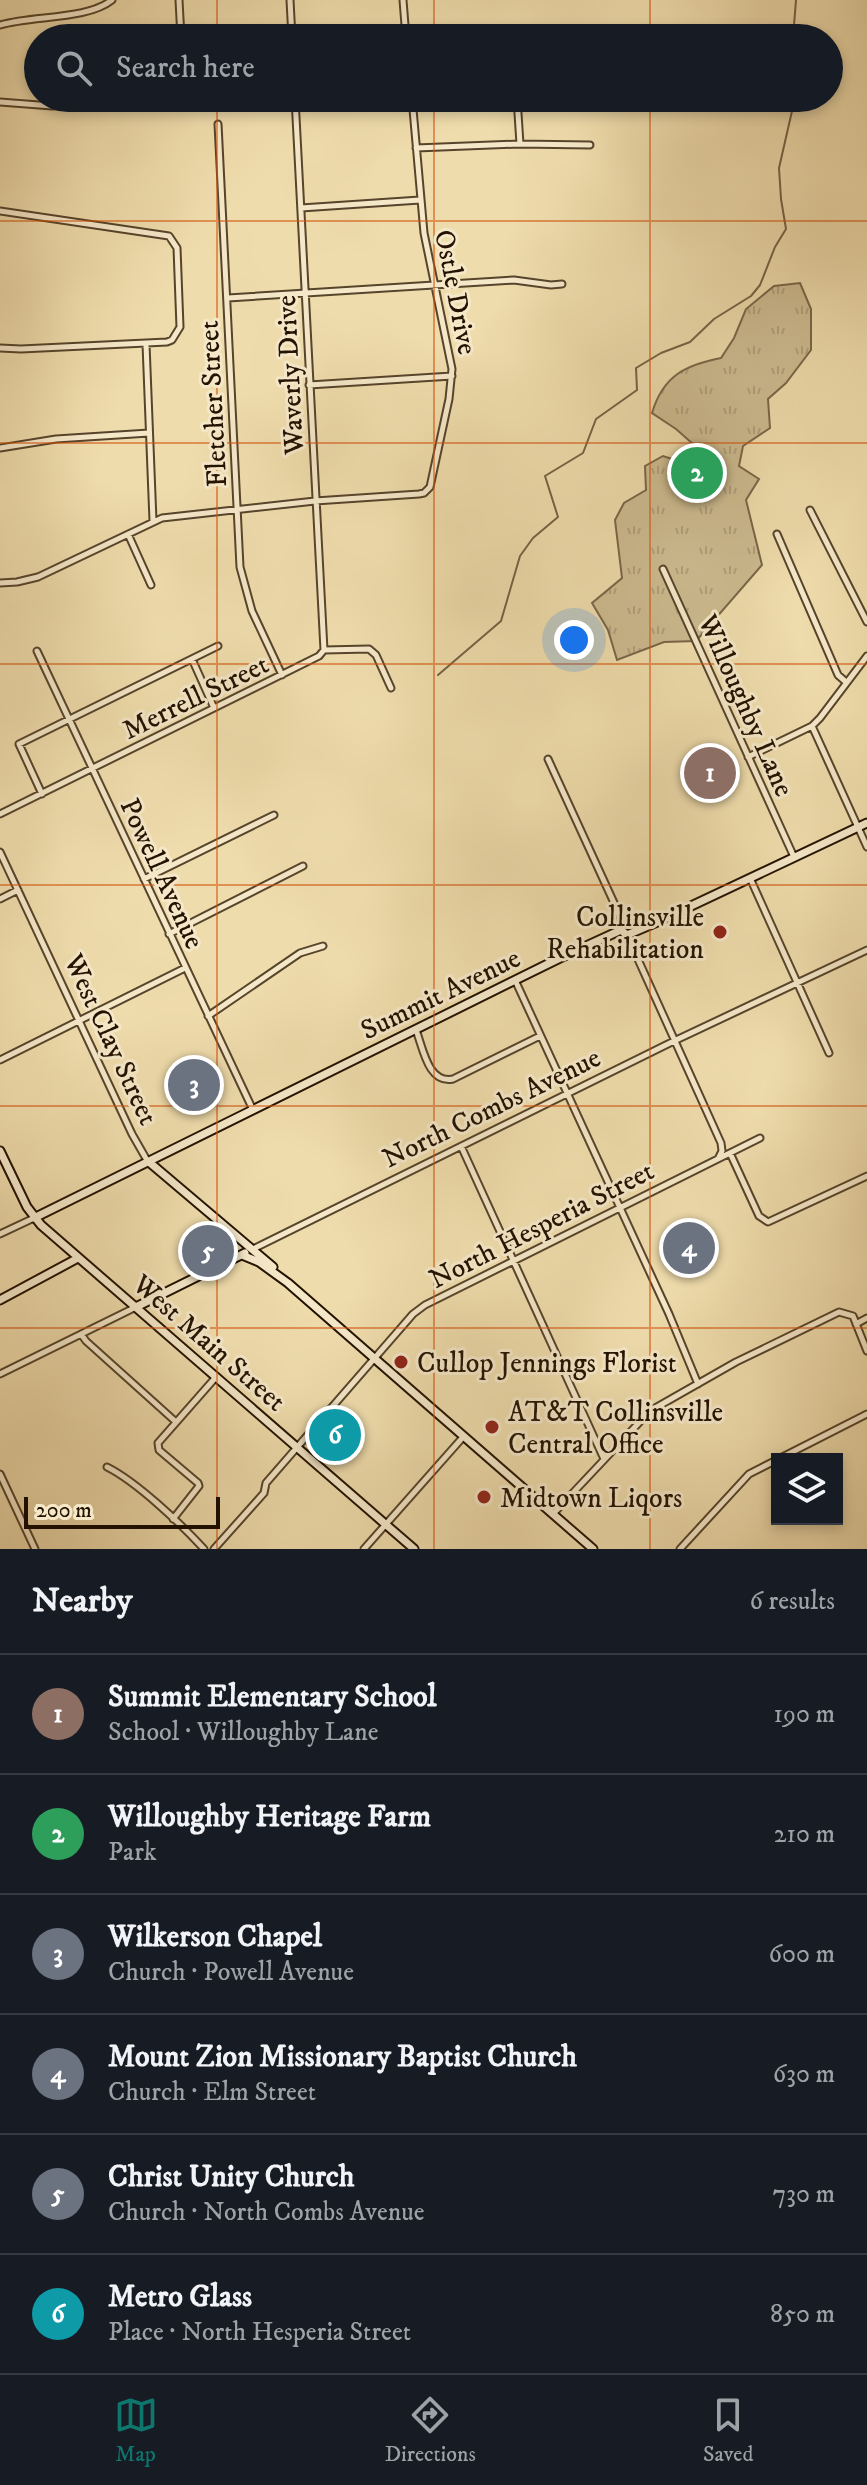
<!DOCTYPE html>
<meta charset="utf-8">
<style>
body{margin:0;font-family:"IM FELL DW Pica",serif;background:#242831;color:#f1f3f6}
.controls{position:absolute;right:24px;bottom:24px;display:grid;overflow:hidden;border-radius:0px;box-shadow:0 4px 12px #0003}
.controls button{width:72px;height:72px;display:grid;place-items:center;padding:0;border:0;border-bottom:2px solid #363941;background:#171b24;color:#f1f3f6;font:40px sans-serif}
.scale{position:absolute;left:24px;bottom:20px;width:196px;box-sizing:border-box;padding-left:8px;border:4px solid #231200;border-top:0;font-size:22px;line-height:28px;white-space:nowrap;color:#231200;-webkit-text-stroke:6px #f5e8c9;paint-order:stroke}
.you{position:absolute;left:574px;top:640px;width:28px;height:28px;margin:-20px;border:6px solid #fff;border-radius:50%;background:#1a73e8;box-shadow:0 0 0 12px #1a73e833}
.badge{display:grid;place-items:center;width:52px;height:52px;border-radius:50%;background:#0f766e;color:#fff;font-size:26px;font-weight:700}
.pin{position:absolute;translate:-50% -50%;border:4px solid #fff;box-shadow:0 2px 8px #0006}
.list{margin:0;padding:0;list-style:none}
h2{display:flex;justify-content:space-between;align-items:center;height:104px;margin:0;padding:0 32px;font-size:34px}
h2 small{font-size:26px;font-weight:400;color:#9ea1a6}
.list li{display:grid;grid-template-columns:52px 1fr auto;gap:24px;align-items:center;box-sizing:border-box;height:120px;padding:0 32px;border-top:2px solid #363941}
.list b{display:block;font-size:30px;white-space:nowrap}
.list p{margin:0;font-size:26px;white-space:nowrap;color:#9ea1a6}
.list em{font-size:26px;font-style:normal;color:#9ea1a6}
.icon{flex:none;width:44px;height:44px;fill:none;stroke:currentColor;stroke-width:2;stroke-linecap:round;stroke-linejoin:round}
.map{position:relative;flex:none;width:867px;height:1549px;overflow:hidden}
.search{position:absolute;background:#171b24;box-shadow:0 4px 12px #0003;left:24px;right:24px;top:24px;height:88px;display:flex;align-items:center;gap:20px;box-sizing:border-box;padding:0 28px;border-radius:44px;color:#9ea1a6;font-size:30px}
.sheet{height:824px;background:#171b24}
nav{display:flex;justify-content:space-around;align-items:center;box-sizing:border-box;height:112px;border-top:2px solid #363941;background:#171b24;font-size:22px;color:#9ea1a6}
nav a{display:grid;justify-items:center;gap:4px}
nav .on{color:#0f766e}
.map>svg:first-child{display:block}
</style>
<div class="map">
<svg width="867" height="1549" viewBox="0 0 867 1549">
<defs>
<pattern id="park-tufts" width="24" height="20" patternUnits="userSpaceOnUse" patternTransform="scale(2)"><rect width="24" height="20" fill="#ccba8f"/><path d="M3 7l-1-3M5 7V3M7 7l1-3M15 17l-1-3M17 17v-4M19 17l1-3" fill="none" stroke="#af9f7a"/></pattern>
</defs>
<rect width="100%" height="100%" fill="#efdcac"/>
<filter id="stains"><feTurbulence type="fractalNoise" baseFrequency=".0025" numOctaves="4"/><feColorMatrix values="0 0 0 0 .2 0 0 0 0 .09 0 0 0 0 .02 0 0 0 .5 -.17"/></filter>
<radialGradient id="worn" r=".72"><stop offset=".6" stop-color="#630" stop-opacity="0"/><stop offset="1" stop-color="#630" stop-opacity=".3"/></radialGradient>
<!-- park -->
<path fill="url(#park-tufts)" stroke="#786648" stroke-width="2" d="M800 283 811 309V350L786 383 768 399 770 428 743 446 739 466 759 479 746 500 762 565 696 641 664 642 617 660 608 630 592 603 622 578 615 520 624 503 646 490 645 466 663 456 672 459 683 455 693 444 676 429 652 413C663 376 685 365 721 358L734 338 746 309 774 286Z"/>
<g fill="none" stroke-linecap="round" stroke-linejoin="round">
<!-- stream -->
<path stroke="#746244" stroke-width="2" d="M793 38 796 0
M438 675 501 621 520 556 533 538 558 517 545 476 583 453 596 419 637 390 636 368 661 353 690 342 714 319 751 296 760 285 775 247 786 229 781 199 779 168 795 98"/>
<defs>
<path id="street" d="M179 0 181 38
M290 0 292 38
M403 0 406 38
M0 25C33 15 87 20 112 0
M295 98 324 650
M517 98 520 144
M0 102 52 106 160 102 180 98
M218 124 240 567 252 611 282 675
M416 148 519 144 590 145
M301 208 420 200
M0 211 169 236 177 248 180 327 172 340 167 342 21 349 0 348
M228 298 514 280 551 285 562 284
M146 344 153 521
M309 385 452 376
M0 448 56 439 149 433
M810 510 867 622
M128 534 151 585
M777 534 838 675 846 682
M663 569 794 857
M0 583 17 582 38 577 162 518 315 501 419 494 424 493 430 487 449 399 452 369 424 233 412 98
M37 651 253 1110
M192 659 214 708
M812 726 867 847
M748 757 812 726 820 718 867 656
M548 759 615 905 622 922 621 930
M42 794 19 744 218 646
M0 814 319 656 324 650 369 649 376 655 391 688
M0 852 132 1134 148 1162
M750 878 829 1053
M144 879 274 815
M0 899 18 890
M169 934 303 866
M627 935 721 1143 722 1151 719 1157
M515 980 669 1314 698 1384
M208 1016 300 953 323 946
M416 1030C423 1048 428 1084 453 1079L540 1036
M0 1060 185 968
M461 1146 604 1459
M730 1153 759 1216 768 1222 867 1176
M0 1234 34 1218
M253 1249 674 1041 867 950
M856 1324 867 1318
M81 1334 86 1341 176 1422
M0 1374 136 1307
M107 1467C137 1482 181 1524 204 1549
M0 1474 35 1549
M553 1514 650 1411 736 1362 839 1312 853 1316 867 1351
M173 1519 199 1486 198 1483 159 1450 158 1443 216 1377
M214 1549 264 1493 266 1483 413 1314 425 1305 760 1138
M364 1549 464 1436
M680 1549 749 1474 867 1414"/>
<path id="secondary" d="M0 1151 27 1207 41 1225 414 1549
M149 1162 273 1267
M34 1218 560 958 621 930 627 935 655 923 867 823
M242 1255 259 1262 288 1283 593 1549
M0 1300 78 1258
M136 1307 245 1253"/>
</defs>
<!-- street casing -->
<use href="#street" stroke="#56442b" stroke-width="9"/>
<!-- secondary casing -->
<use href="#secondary" stroke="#231200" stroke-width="11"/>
<!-- street -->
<use href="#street" stroke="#f5e8c9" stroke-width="5"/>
<!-- secondary -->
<use href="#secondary" stroke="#f5e8c9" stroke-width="7"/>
</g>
<!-- grid -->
<path fill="none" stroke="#d4520b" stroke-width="2" stroke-opacity="0.55" d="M217 0V38M434 0V38M650 0V38M217 98V1549M434 98V1549M650 98V1549M0 221H867M0 443H867M0 664H867M0 885H867M0 1106H867M0 1328H867"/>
<!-- markers -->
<g fill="#8f2418" stroke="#f5e8c9" stroke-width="3">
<circle cx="720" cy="932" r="8"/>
<circle cx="401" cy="1362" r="8"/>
<circle cx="492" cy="1427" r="8"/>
<circle cx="484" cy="1497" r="8"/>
</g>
<g text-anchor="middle" stroke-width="6" stroke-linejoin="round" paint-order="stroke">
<!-- street labels -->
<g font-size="28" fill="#231200" stroke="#f5e8c9">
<text transform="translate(457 292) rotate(79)" y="10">Ostle Drive</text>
<text transform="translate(289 375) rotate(-93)" y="10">Waverly Drive</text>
<text transform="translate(212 404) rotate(-93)" y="10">Fletcher Street</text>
<text transform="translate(195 696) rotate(-26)" y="10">Merrell Street</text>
<text transform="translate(747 705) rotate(66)" y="10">Willoughby Lane</text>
<text transform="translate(163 873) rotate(65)" y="10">Powell Avenue</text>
<text transform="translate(440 993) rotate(-26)" y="10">Summit Avenue</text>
<text transform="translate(112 1039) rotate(65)" y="10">West Clay Street</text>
<text transform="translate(491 1107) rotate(-26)" y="10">North Combs Avenue</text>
<text transform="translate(541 1224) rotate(-27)" y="10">North Hesperia Street</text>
<text transform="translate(210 1342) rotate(41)" y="10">West Main Street</text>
</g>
<!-- poi labels -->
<g font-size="28" fill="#231200" stroke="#f5e8c9" text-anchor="start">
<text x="704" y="926" text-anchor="end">Collinsville<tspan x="704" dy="32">Rehabilitation</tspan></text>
<text x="417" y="1372">Cullop Jennings Florist</text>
<text x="508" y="1421">AT&amp;T Collinsville<tspan x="508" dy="32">Central Office</tspan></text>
<text x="500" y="1507">Midtown Liqors</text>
</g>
</g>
<rect width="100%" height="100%" filter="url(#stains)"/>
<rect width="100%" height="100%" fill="url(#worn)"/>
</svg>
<div class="controls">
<button><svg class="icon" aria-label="layers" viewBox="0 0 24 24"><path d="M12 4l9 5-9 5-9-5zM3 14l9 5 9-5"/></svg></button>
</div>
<div class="scale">200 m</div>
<div class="you"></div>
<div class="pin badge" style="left:710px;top:773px;background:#8d6e63">1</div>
<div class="pin badge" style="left:697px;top:473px;background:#2e9e5b">2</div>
<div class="pin badge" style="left:194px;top:1085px;background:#6b7280">3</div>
<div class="pin badge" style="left:689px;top:1248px;background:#6b7280">4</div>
<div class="pin badge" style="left:208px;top:1251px;background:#6b7280">5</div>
<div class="pin badge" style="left:335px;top:1435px;background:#0f9aa8">6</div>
<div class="search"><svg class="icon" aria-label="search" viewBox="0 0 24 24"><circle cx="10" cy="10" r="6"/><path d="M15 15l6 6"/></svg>Search here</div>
</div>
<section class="sheet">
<h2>Nearby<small>6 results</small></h2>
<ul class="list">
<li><span class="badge" style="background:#8d6e63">1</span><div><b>Summit Elementary School</b><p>School · Willoughby Lane</p></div><em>190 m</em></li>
<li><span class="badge" style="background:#2e9e5b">2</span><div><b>Willoughby Heritage Farm</b><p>Park</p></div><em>210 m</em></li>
<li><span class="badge" style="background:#6b7280">3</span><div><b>Wilkerson Chapel</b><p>Church · Powell Avenue</p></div><em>600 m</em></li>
<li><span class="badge" style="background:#6b7280">4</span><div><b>Mount Zion Missionary Baptist Church</b><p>Church · Elm Street</p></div><em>630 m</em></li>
<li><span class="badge" style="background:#6b7280">5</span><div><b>Christ Unity Church</b><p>Church · North Combs Avenue</p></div><em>730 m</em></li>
<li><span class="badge" style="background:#0f9aa8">6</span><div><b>Metro Glass</b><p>Place · North Hesperia Street</p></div><em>850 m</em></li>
</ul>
</section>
<nav>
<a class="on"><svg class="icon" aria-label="map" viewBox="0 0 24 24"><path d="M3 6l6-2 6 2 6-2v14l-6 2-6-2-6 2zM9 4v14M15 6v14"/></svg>Map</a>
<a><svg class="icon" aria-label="directions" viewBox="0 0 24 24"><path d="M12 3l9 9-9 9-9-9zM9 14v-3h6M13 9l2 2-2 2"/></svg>Directions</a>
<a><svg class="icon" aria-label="saved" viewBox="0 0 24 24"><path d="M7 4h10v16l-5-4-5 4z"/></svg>Saved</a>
</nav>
